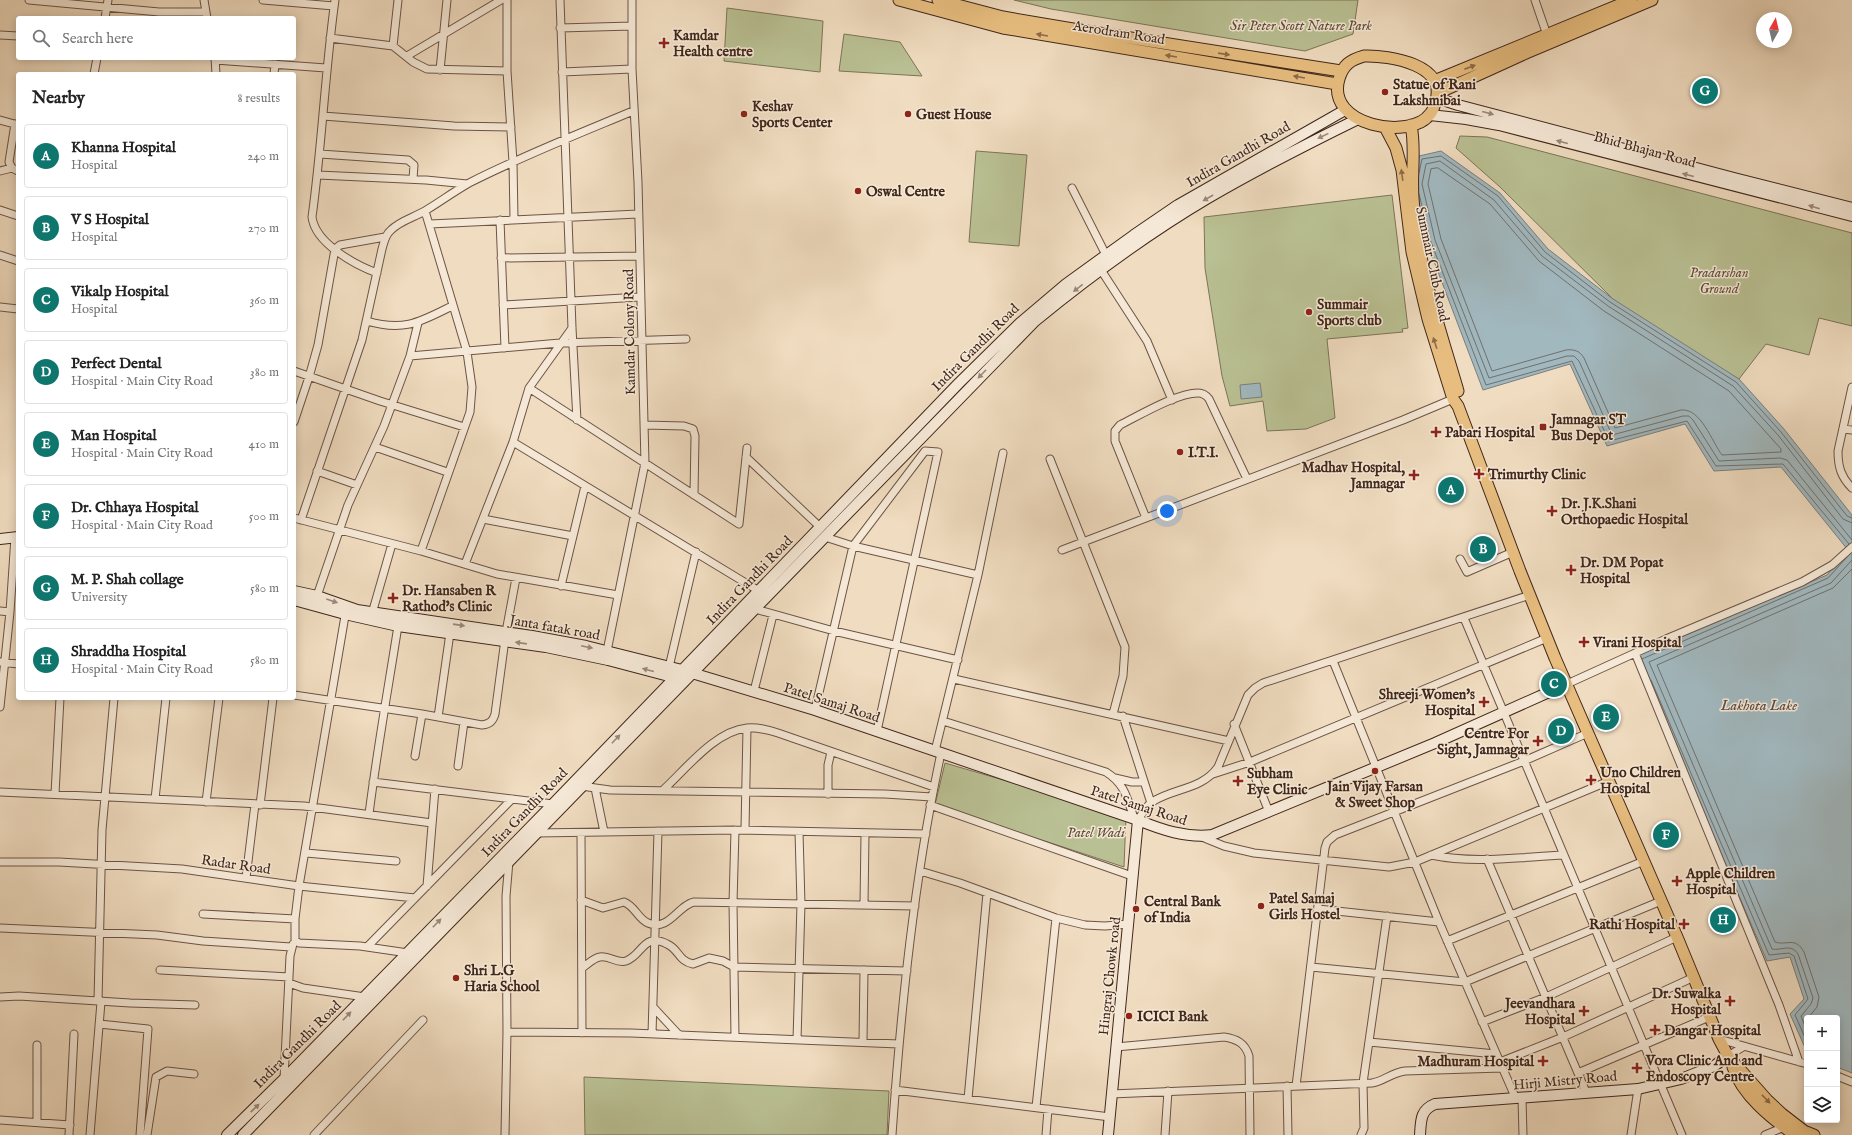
<!DOCTYPE html>
<meta charset="utf-8">
<style>
body{margin:0;font-family:"IM FELL English",serif;background:#f6f6f6;color:#222}
.controls{position:absolute;right:12px;bottom:12px;display:grid;overflow:hidden;border-radius:4px;box-shadow:0 2px 10px #0003}
.controls button{width:36px;height:36px;display:grid;place-items:center;padding:0;border:0;border-bottom:1px solid #e0e0e0;background:#fff;color:#222;font:20px sans-serif}
.compass{position:absolute;left:1756px;top:12px;width:36px;height:36px;border-radius:50%;background:#fff;box-shadow:0 2px 10px #0003;rotate:8deg}
.you{position:absolute;left:1167px;top:511px;width:14px;height:14px;margin:-10px;border:3px solid #fff;border-radius:50%;background:#1a73e8;box-shadow:0 0 0 6px #1a73e833}
.badge{display:grid;place-items:center;width:26px;height:26px;border-radius:50%;background:#0f766e;color:#fff;font-size:13px;font-weight:700}
.pin{position:absolute;translate:-50% -50%;border:2px solid #fff;box-shadow:0 1px 4px #0006}
.list{margin:0;padding:0;list-style:none}
h2{display:flex;justify-content:space-between;align-items:center;height:52px;margin:0;padding:0 16px;font-size:17px}
h2 small{font-size:13px;font-weight:400;color:#767676}
.list li{display:grid;grid-template-columns:26px 1fr auto;gap:12px;align-items:center;box-sizing:border-box;height:64px;margin:0 8px 8px;padding:0 8px;border:1px solid #e0e0e0;border-radius:4px}
.list b{display:block;font-size:15px;white-space:nowrap}
.list p{margin:0;font-size:13px;white-space:nowrap;color:#767676}
.list em{font-size:13px;font-style:normal;color:#767676}
.icon{flex:none;width:22px;height:22px;fill:none;stroke:currentColor;stroke-width:2;stroke-linecap:round;stroke-linejoin:round}
.map{position:relative;flex:none;width:1852px;height:1135px;overflow:hidden}
.search{position:absolute;background:#fff;box-shadow:0 2px 10px #0003;left:16px;top:16px;width:280px;height:44px;display:flex;align-items:center;gap:10px;box-sizing:border-box;padding:0 14px;border-radius:4px;color:#767676;font-size:15px}
.panel{position:absolute;background:#fff;box-shadow:0 2px 10px #0003;left:16px;top:72px;width:280px;height:628px;border-radius:4px}
.map>svg:first-child{display:block}
</style>
<div class="map">
<svg width="1852" height="1135" viewBox="0 0 1852 1135">
<rect width="100%" height="100%" fill="#f0dcc0"/>
<filter id="stains"><feTurbulence type="fractalNoise" baseFrequency=".005" numOctaves="4"/><feColorMatrix values="0 0 0 0 .2 0 0 0 0 .09 0 0 0 0 .02 0 0 0 .5 -.17"/></filter>
<radialGradient id="worn" r=".72"><stop offset=".6" stop-color="#630" stop-opacity="0"/><stop offset="1" stop-color="#630" stop-opacity=".3"/></radialGradient>
<!-- green -->
<path fill="#b9c093" stroke="#7d7457" d="M1014 0H1358L1353 34 1305 51 1051 9Z
M727 8 823 21 820 72 724 61Z
M844 34 900 42 922 76 839 71Z
M1460 136 1487 137 1852 233V326L1819 318 1809 355 1766 344 1739 379 1670 343 1613 299 1500 187 1456 148Z
M976 151 1027 155 1019 246 969 242Z
M1392 195 1408 328 1402 329 1403 332 1327 339 1335 418 1306 429 1267 431 1263 401 1230 406 1222 376 1205 268 1204 217Z
M945 763 1126 816 1124 867 935 805Z
M584 1077 889 1091 887 1135H585Z"/>
<!-- water -->
<path fill="#a1b8bf" stroke="#7b7e7d" d="M1441 151 1500 193 1548 249 1613 299 1739 379 1784 429 1852 515V1073L1837 1067V1018H1807V1052L1790 1014 1804 999 1790 957 1767 961 1636 656 1827 575 1848 550 1781 467 1714 471 1685 424 1607 446 1570 364 1483 390 1427 243 1413 184 1419 156Z
M1260 383 1262 397 1241 399 1240 385Z"/>
<g fill="none" stroke-linecap="round" stroke-linejoin="round">
<!-- shore -->
<path stroke="#71706d" stroke-width="1" d="M1438 168 1490 204 1539 261 1604 311 1729 391 1781 449V452L1722 455C1712 442 1701 408 1681 410L1615 428 1584 358C1580 351 1574 349 1566 350L1492 371 1441 239 1428 184 1431 169Z
M1419 173 1422 159 1441 156 1498 196 1545 252 1610 302 1736 382 1781 432 1847 516 1852 518
M1419 194 1431 242 1486 385 1572 361 1609 441 1687 421 1716 466 1783 464 1849 544
M1852 523 1843 519 1778 435 1733 386 1608 306 1542 256 1494 200 1440 161 1426 164 1422 184 1435 240 1489 378 1567 356H1574L1579 361 1612 435 1683 416H1689L1693 420 1719 461 1780 458 1787 460 1852 540
M1642 659 1828 578 1848 556
M1651 680 1769 955 1789 953 1794 956 1808 999 1795 1015 1807 1042
M1808 1018 1817 1007 1819 997 1804 952C1795 936 1787 946 1775 942L1657 665 1833 588 1852 569
M1807 1031 1801 1016 1811 1004 1813 998 1798 954C1791 943 1781 951 1772 949L1649 662 1831 583 1852 560"/>
<defs>
<path id="street" d="M29 0 159 12H206
M204 0 207 18
M263 0 334 6
M335 0C325 72 322 145 312 217 315 243 355 265 377 273
M507 0V71L513 162 514 219
M560 0 572 328 577 420
M1535 0 1547 35
M105 18 108 0
M560 28 632 26
M0 35 18 36
M330 38 393 46 413 62 427 69 507 71
M393 46 398 0
M407 56 501 0
M215 58 216 74
M215 60 326 68
M440 70 447 0
M562 72 632 69
M94 74 97 58
M274 74 275 64
M323 116 454 126 511 127
M0 120 18 125
M15 124 9 162 12 168 18 171
M320 154 408 160 414 165 413 179
M0 171 12 168
M318 175 426 180 467 184
M1072 188 1106 255
M0 210 18 216
M500 220 505 348
M430 224 638 214
M0 255 18 261
M501 258 640 256
M1101 270 1147 341 1172 400
M503 305 640 297
M0 307 18 309
M367 321C404 332 420 322 452 306
M410 356 560 343 686 339
M294 371 380 401 464 427
M1852 387 1838 451C1838 467 1841 477 1852 488
M529 388 739 524 747 448
M294 422 309 377 318 345 335 249 340 245 385 237
M644 425 684 426 693 429 695 436 694 495
M1843 429 1852 430
M513 442 759 591
M375 447 447 472
M746 457 820 527
M1050 459 1125 647 1123 676 1113 714
M317 471 357 485
M294 518 421 551 497 574 618 595
M1146 518 1115 441V431L1120 425C1140 415 1177 393 1198 393 1203 393 1206 395 1209 399L1247 479
M483 519 573 536
M301 520 362 340 382 249C384 242 385 235 391 230 401 220 416 217 428 209 441 201 455 191 469 183 522 156 578 134 633 111
M825 537 853 546 978 575
M1062 550 1403 420 1453 399
M421 551 470 412 472 387 467 352 425 211
M1460 559 1467 572 1513 552
M465 564 513 442 529 388 572 328
M561 586 585 486
M317 596 348 505 384 426 410 356 418 323
M755 609 834 631 958 660
M346 610 299 886 415 898
M0 611 10 612
M371 617 392 544
M1464 618 1682 1135
M1635 653 1779 1005 1799 1062
M606 656 645 463 638 182 632 69V0
M1333 661 1439 922 1516 1099
M0 662 18 664
M669 667 696 552
M954 679 1229 741
M1567 684 1666 639 1802 582 1832 565 1852 547
M754 691 773 615
M294 695 422 714 482 725C490 724 493 721 495 714L506 632 516 578
M0 707 10 612 15 537
M815 710 853 546 925 451 938 452 877 731
M1123 716 1151 803
M438 717 450 633
M943 721 1106 772C1125 784 1127 798 1134 818
M1234 724 1269 812
M935 751 978 575 1003 453
M415 756 422 714
M458 766 464 722
M1213 774 1250 762 1547 638
M1115 778 1132 782H1144
M373 782 553 804
M581 786 610 790 885 794 932 797
M595 788 604 832
M663 790C686 769 715 731 747 728 758 727 768 730 778 733L934 787
M0 792 304 806 432 823
M55 794 60 698
M828 794V765L831 752
M155 799 166 698
M206 802 219 698
M260 805 273 698
M930 805 1132 876
M369 814C377 751 388 689 398 626
M1138 820C1142 814 1146 806 1152 802 1173 788 1202 790 1218 767L1248 695 1255 688 1263 683 1530 595
M735 830 733 903 735 1037
M745 830 747 728
M536 833 735 830 926 834
M581 833 582 1033
M1202 837 1224 846 1254 853 1389 867 1415 862 1609 781
M306 853 396 861
M1431 855C1475 864 1520 857 1564 855
M1487 859 1586 1092
M0 862H59L182 869 299 886 295 919V940L299 943 360 946 408 953
M920 871 960 883 1056 918 1085 925 1105 926 1128 924
M246 878 255 804
M427 886 435 789
M581 900 603 908 624 902C635 906 638 919 648 923 669 932 678 905 694 902L915 906
M864 905 865 834
M1318 909 1439 922
M203 914 295 919
M0 928 157 935 203 941 291 947
M1447 941 1644 861
M368 946 512 799
M1311 967 1465 982 1661 901
M582 968C587 965 593 958 600 957 609 955 617 964 626 961 643 955 643 932 667 944 679 949 678 961 693 964L709 958 723 961 734 967 907 971
M160 970 289 977
M289 983 303 988 365 997
M0 997 19 996 130 1003 195 1005
M98 1001 102 830 114 698
M653 1007 679 1035
M1482 1022 1546 997 1677 937
M99 1024 148 1029 140 1135
M507 1032 631 1033 899 1044
M652 1034 658 831
M1719 1039 1807 1064
M797 1040 801 904 799 832
M863 1042 864 970
M1369 1042 1496 1054
M1116 1047 1224 1037C1237 1039 1245 1043 1249 1056L1250 1135
M1728 1056 1743 1047
M1500 1062 1563 1037 1692 978
M1578 1073 1709 1017
M1837 1076 1852 1082
M284 1079 290 956 293 944
M1287 1086 1288 1135
M1296 1086 1325 848 1327 842 1335 835 1524 761 1588 733
M895 1090 1110 1117
M1111 1094 1372 1083C1384 1081 1391 1073 1405 1071L1502 1068
M1522 1098 1523 1135
M968 1099 987 893
M1036 1107 1056 918
M0 1120 70 1125
M37 1122V1045
M69 1135 74 1034
M90 1135 101 1002
M147 1135 156 1077 167 1071 194 1074
M314 1135 423 1020
M505 1135 507 1032 506 896 509 861
M892 1135C901 1007 914 879 941 753
M1046 1135 1048 1109
M1165 1135 1168 1091
M1361 1135 1364 1128 1363 1083 1387 916
M1631 1135 1638 1089
M1765 1135 1784 1127"/>
<path id="secondary" d="M1437 98 1458 105 1734 178 1852 208
M1430 115 1466 119 1499 125 1852 216
M0 539 18 537
M294 591 317 596 357 610 532 636 586 646 682 670 815 710 1138 820C1162 830 1186 838 1212 835L1435 743 1567 684
M294 600 345 614 398 626 546 647 608 660 680 679
M227 1135 284 1079 553 804 959 383 1020 323 1066 284 1134 235 1178 205 1345 110
M243 1135 1035 321C1089 277 1147 234 1208 198 1256 170 1307 144 1358 119
M1108 1135 1138 820
M1420 1135C1421 1121 1420 1110 1435 1104L1638 1089 1681 1079 1714 1066 1728 1056"/>
<path id="primary" d="M899 0 1003 28 1337 84
M938 0 1003 17 1073 29 1341 71
M1364 56C1389 55 1450 65 1435 103 1434 107 1433 111 1430 114 1411 141 1325 126 1339 79 1343 65 1350 60 1364 56Z
M1434 81 1631 0
M1438 93 1526 53 1652 0
M1411 125C1416 149 1411 173 1413 198 1417 264 1440 329 1458 391
M1385 127 1396 148 1402 170 1412 252 1428 319 1453 399 1458 406 1520 571 1555 658 1677 937 1719 1039 1728 1056 1767 1100 1782 1114 1804 1131 1814 1135
M1733 1067C1742 1095 1771 1118 1795 1135"/>
</defs>
<!-- street casing -->
<use href="#street" stroke="#6d5444" stroke-width="9"/>
<!-- secondary casing -->
<use href="#secondary" stroke="#41271b" stroke-width="12"/>
<!-- primary casing -->
<use href="#primary" stroke="#41271b" stroke-width="13"/>
<!-- street -->
<use href="#street" stroke="#f5e8d6" stroke-width="7"/>
<!-- secondary -->
<use href="#secondary" stroke="#f5e8d6" stroke-width="10"/>
<!-- primary -->
<use href="#primary" stroke="#e8be80" stroke-width="11"/>
</g>
<!-- one-way arrows -->
<defs><path id="oneway-solid" d="M-6-.8H1V-3.2L6.5 0L1 3.2V.8H-6Z"/></defs>
<g fill="#8c6b48">
<use href="#oneway-solid" transform="translate(1042 35) rotate(-170)"/>
<use href="#oneway-solid" transform="translate(1224 54) rotate(8)"/>
<use href="#oneway-solid" transform="translate(1171 56) rotate(-171)"/>
<use href="#oneway-solid" transform="translate(1470 67) rotate(-21)"/>
<use href="#oneway-solid" transform="translate(1299 77) rotate(-170)"/>
<use href="#oneway-solid" transform="translate(1402 175) rotate(-98)"/>
<use href="#oneway-solid" transform="translate(1435 343) rotate(-108)"/>
<use href="#oneway-solid" transform="translate(1766 1099) rotate(46)"/>
</g>
<g fill="#9b8878">
<use href="#oneway-solid" transform="translate(1488 113) rotate(15)"/>
<use href="#oneway-solid" transform="translate(1323 136) rotate(154)"/>
<use href="#oneway-solid" transform="translate(1562 142) rotate(-165)"/>
<use href="#oneway-solid" transform="translate(1688 175) rotate(-165)"/>
<use href="#oneway-solid" transform="translate(1208 198) rotate(150)"/>
<use href="#oneway-solid" transform="translate(1814 207) rotate(-163)"/>
<use href="#oneway-solid" transform="translate(1078 288) rotate(142)"/>
<use href="#oneway-solid" transform="translate(982 374) rotate(134)"/>
<use href="#oneway-solid" transform="translate(332 601) rotate(19)"/>
<use href="#oneway-solid" transform="translate(459 625) rotate(8)"/>
<use href="#oneway-solid" transform="translate(521 643) rotate(-172)"/>
<use href="#oneway-solid" transform="translate(587 647) rotate(12)"/>
<use href="#oneway-solid" transform="translate(648 670) rotate(-165)"/>
<use href="#oneway-solid" transform="translate(616 739) rotate(-46)"/>
<use href="#oneway-solid" transform="translate(437 923) rotate(-46)"/>
<use href="#oneway-solid" transform="translate(347 1016) rotate(-46)"/>
<use href="#oneway-solid" transform="translate(255 1108) rotate(-44)"/>
</g>
<!-- markers -->
<g fill="#8f2418" stroke="#f5e8d6" stroke-width="1.5">
<path d="M662 37h4v4h4v4h-4v4h-4v-4h-4v-4h4z"/>
<circle cx="1385" cy="92" r="4"/>
<circle cx="744" cy="114" r="4"/>
<circle cx="908" cy="114" r="4"/>
<circle cx="858" cy="191" r="4"/>
<circle cx="1309" cy="312" r="4"/>
<rect x="1539" y="423" width="8" height="8" rx="2"/>
<path d="M1434 426h4v4h4v4h-4v4h-4v-4h-4v-4h4z"/>
<circle cx="1180" cy="452" r="4"/>
<path d="M1477 468h4v4h4v4h-4v4h-4v-4h-4v-4h4z"/>
<path d="M1412 469h4v4h4v4h-4v4h-4v-4h-4v-4h4z"/>
<path d="M1550 505h4v4h4v4h-4v4h-4v-4h-4v-4h4z"/>
<path d="M1569 564h4v4h4v4h-4v4h-4v-4h-4v-4h4z"/>
<path d="M391 592h4v4h4v4h-4v4h-4v-4h-4v-4h4z"/>
<path d="M1582 636h4v4h4v4h-4v4h-4v-4h-4v-4h4z"/>
<path d="M1482 696h4v4h4v4h-4v4h-4v-4h-4v-4h4z"/>
<path d="M1536 735h4v4h4v4h-4v4h-4v-4h-4v-4h4z"/>
<circle cx="1375" cy="771" r="4"/>
<path d="M1589 774h4v4h4v4h-4v4h-4v-4h-4v-4h4z"/>
<path d="M1236 775h4v4h4v4h-4v4h-4v-4h-4v-4h4z"/>
<path d="M1675 875h4v4h4v4h-4v4h-4v-4h-4v-4h4z"/>
<circle cx="1261" cy="906" r="4"/>
<circle cx="1136" cy="909" r="4"/>
<path d="M1682 918h4v4h4v4h-4v4h-4v-4h-4v-4h4z"/>
<circle cx="456" cy="978" r="4"/>
<path d="M1728 995h4v4h4v4h-4v4h-4v-4h-4v-4h4z"/>
<path d="M1582 1005h4v4h4v4h-4v4h-4v-4h-4v-4h4z"/>
<circle cx="1129" cy="1016" r="4"/>
<path d="M1653 1024h4v4h4v4h-4v4h-4v-4h-4v-4h4z"/>
<path d="M1541 1055h4v4h4v4h-4v4h-4v-4h-4v-4h4z"/>
<path d="M1635 1062h4v4h4v4h-4v4h-4v-4h-4v-4h4z"/>
</g>
<g text-anchor="middle" stroke-width="3" stroke-linejoin="round" paint-order="stroke">
<!-- park labels -->
<g font-size="14" font-style="italic" fill="#5f4d39" stroke="#f5e8d6">
<text x="1301" y="30">Sir Peter Scott Nature Park</text>
<text x="1719" y="277">Pradarshan<tspan x="1719" dy="16">Ground</tspan></text>
<text x="1096" y="837">Patel Wadi</text>
</g>
<!-- street labels -->
<g font-size="14" fill="#41271b" stroke="#f5e8d6">
<text transform="translate(1119 32) rotate(9)" y="5">Aerodram Road</text>
<text transform="translate(1645 149) rotate(15)" y="5">Bhid Bhajan Road</text>
<text transform="translate(1238 154) rotate(-30)" y="5">Indira Gandhi Road</text>
<text transform="translate(1433 264) rotate(78)" y="5">Summair Club Road</text>
<text transform="translate(629 332) rotate(-91)" y="5">Kamdar Colony Road</text>
<text transform="translate(975 347) rotate(-45)" y="5">Indira Gandhi Road</text>
<text transform="translate(749 580) rotate(-46)" y="5">Indira Gandhi Road</text>
<text transform="translate(555 627) rotate(10)" y="5">Janta fatak road</text>
<text transform="translate(832 702) rotate(18)" y="5">Patel Samaj Road</text>
<text transform="translate(1139 805) rotate(18)" y="5">Patel Samaj Road</text>
<text transform="translate(524 812) rotate(-46)" y="5">Indira Gandhi Road</text>
<text transform="translate(236 864) rotate(8)" y="5">Radar Road</text>
<text transform="translate(1109 976) rotate(-84)" y="5">Hingraj Chowk road</text>
<text transform="translate(297 1044) rotate(-45)" y="5">Indira Gandhi Road</text>
<text transform="translate(1565 1080) rotate(-5)" y="5">Hirji Mistry Road</text>
</g>
<!-- poi labels -->
<g font-size="14" font-weight="bold" fill="#41271b" stroke="#f5e8d6" text-anchor="start">
<text x="673" y="40">Kamdar<tspan x="673" dy="16">Health centre</tspan></text>
<text x="1393" y="89">Statue of Rani<tspan x="1393" dy="16">Lakshmibai</tspan></text>
<text x="752" y="111">Keshav<tspan x="752" dy="16">Sports Center</tspan></text>
<text x="916" y="119">Guest House</text>
<text x="866" y="196">Oswal Centre</text>
<text x="1317" y="309">Summair<tspan x="1317" dy="16">Sports club</tspan></text>
<text x="1551" y="424">Jamnagar ST<tspan x="1551" dy="16">Bus Depot</tspan></text>
<text x="1445" y="437">Pabari Hospital</text>
<text x="1188" y="457">I.T.I.</text>
<text x="1405" y="472" text-anchor="end">Madhav Hospital,<tspan x="1405" dy="16">Jamnagar</tspan></text>
<text x="1488" y="479">Trimurthy Clinic</text>
<text x="1561" y="508">Dr. J.K.Shani<tspan x="1561" dy="16">Orthopaedic Hospital</tspan></text>
<text x="1580" y="567">Dr. DM Popat<tspan x="1580" dy="16">Hospital</tspan></text>
<text x="402" y="595">Dr. Hansaben R<tspan x="402" dy="16">Rathod's Clinic</tspan></text>
<text x="1593" y="647">Virani Hospital</text>
<text x="1475" y="699" text-anchor="end">Shreeji Women's<tspan x="1475" dy="16">Hospital</tspan></text>
<text x="1529" y="738" text-anchor="end">Centre For<tspan x="1529" dy="16">Sight, Jamnagar</tspan></text>
<text x="1600" y="777">Uno Children<tspan x="1600" dy="16">Hospital</tspan></text>
<text x="1247" y="778">Subham<tspan x="1247" dy="16">Eye Clinic</tspan></text>
<text x="1375" y="791" text-anchor="middle">Jain Vijay Farsan<tspan x="1375" dy="16">&amp; Sweet Shop</tspan></text>
<text x="1686" y="878">Apple Children<tspan x="1686" dy="16">Hospital</tspan></text>
<text x="1269" y="903">Patel Samaj<tspan x="1269" dy="16">Girls Hostel</tspan></text>
<text x="1144" y="906">Central Bank<tspan x="1144" dy="16">of India</tspan></text>
<text x="1675" y="929" text-anchor="end">Rathi Hospital</text>
<text x="464" y="975">Shri L.G<tspan x="464" dy="16">Haria School</tspan></text>
<text x="1721" y="998" text-anchor="end">Dr. Suwalka<tspan x="1721" dy="16">Hospital</tspan></text>
<text x="1575" y="1008" text-anchor="end">Jeevandhara<tspan x="1575" dy="16">Hospital</tspan></text>
<text x="1137" y="1021">ICICI Bank</text>
<text x="1664" y="1035">Dangar Hospital</text>
<text x="1646" y="1065">Vora Clinic And and<tspan x="1646" dy="16">Endoscopy Centre</tspan></text>
<text x="1534" y="1066" text-anchor="end">Madhuram Hospital</text>
</g>
<!-- water labels -->
<g font-size="15" font-style="italic" fill="#594b44" stroke="#f5e8d6">
<text x="1759" y="710">Lakhota Lake</text>
</g>
</g>
<rect width="100%" height="100%" filter="url(#stains)"/>
<rect width="100%" height="100%" fill="url(#worn)"/>
</svg>
<div class="controls">
<button>+</button>
<button>−</button>
<button><svg class="icon" aria-label="layers" viewBox="0 0 24 24"><path d="M12 4l9 5-9 5-9-5zM3 14l9 5 9-5"/></svg></button>
</div>
<svg class="compass" viewBox="-18 -18 36 36"><path d="M0-13l5 13h-10z" fill="#e53935"/><path d="M0 13l5-13h-10z" fill="#767676"/></svg>
<div class="you"></div>
<div class="pin badge" style="left:1451px;top:490px">A</div>
<div class="pin badge" style="left:1483px;top:549px">B</div>
<div class="pin badge" style="left:1554px;top:684px">C</div>
<div class="pin badge" style="left:1561px;top:731px">D</div>
<div class="pin badge" style="left:1606px;top:717px">E</div>
<div class="pin badge" style="left:1666px;top:835px">F</div>
<div class="pin badge" style="left:1705px;top:91px">G</div>
<div class="pin badge" style="left:1723px;top:920px">H</div>
<div class="search"><svg class="icon" aria-label="search" viewBox="0 0 24 24"><circle cx="10" cy="10" r="6"/><path d="M15 15l6 6"/></svg>Search here</div>
<section class="panel">
<h2>Nearby<small>8 results</small></h2>
<ul class="list">
<li><span class="badge">A</span><div><b>Khanna Hospital</b><p>Hospital</p></div><em>240 m</em></li>
<li><span class="badge">B</span><div><b>V S Hospital</b><p>Hospital</p></div><em>270 m</em></li>
<li><span class="badge">C</span><div><b>Vikalp Hospital</b><p>Hospital</p></div><em>360 m</em></li>
<li><span class="badge">D</span><div><b>Perfect Dental</b><p>Hospital · Main City Road</p></div><em>380 m</em></li>
<li><span class="badge">E</span><div><b>Man Hospital</b><p>Hospital · Main City Road</p></div><em>410 m</em></li>
<li><span class="badge">F</span><div><b>Dr. Chhaya Hospital</b><p>Hospital · Main City Road</p></div><em>500 m</em></li>
<li><span class="badge">G</span><div><b>M. P. Shah collage</b><p>University</p></div><em>580 m</em></li>
<li><span class="badge">H</span><div><b>Shraddha Hospital</b><p>Hospital · Main City Road</p></div><em>580 m</em></li>
</ul>
</section>
</div>
